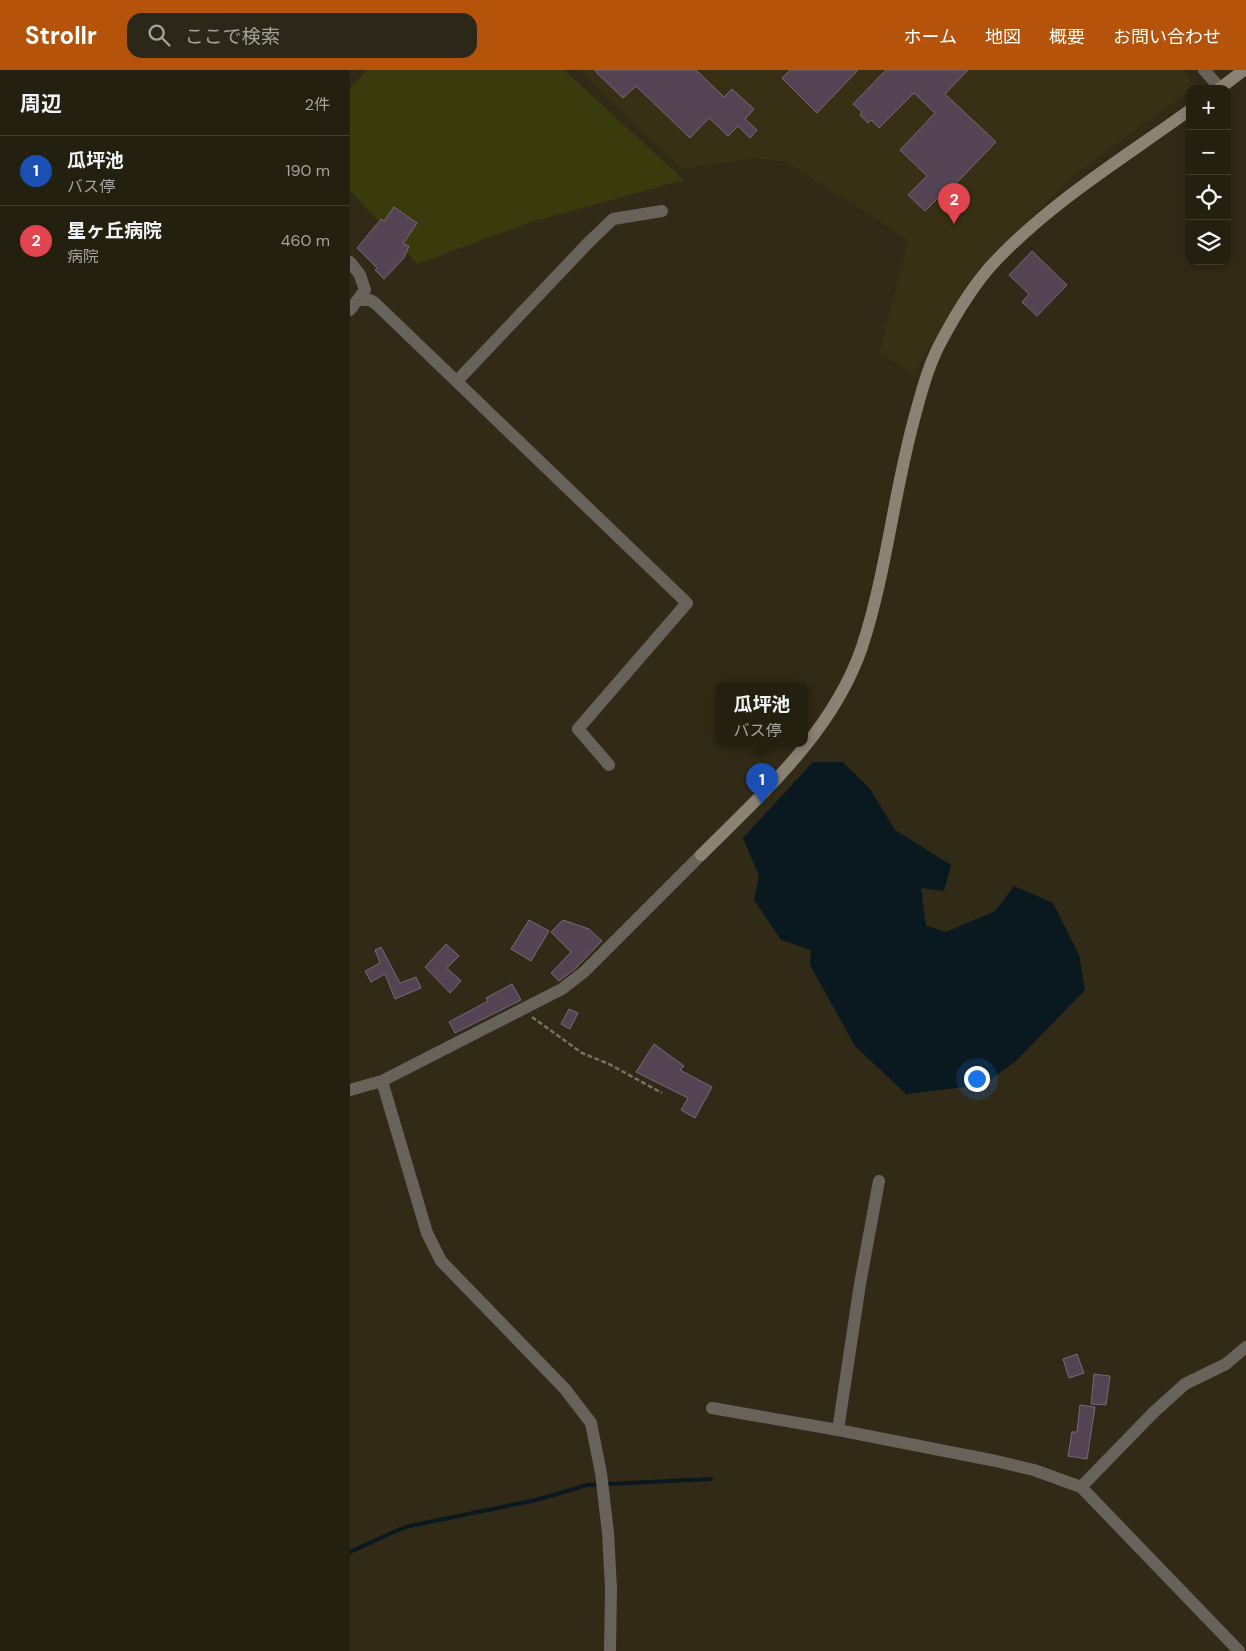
<!DOCTYPE html>
<html lang="ja">
<meta charset="utf-8">
<style>
body{margin:0;font-family:"DM Sans","Noto Sans JP",sans-serif;background:#2c2819;color:#f1f3f6}
.controls{position:absolute;right:15px;top:15px;display:grid;overflow:hidden;border-radius:10px;box-shadow:0 2px 8px #0003}
.controls button{width:45px;height:45px;display:grid;place-items:center;padding:0;border:0;border-bottom:1px solid #413e30;background:#242010;color:#f1f3f6;font:25px sans-serif}
.you{position:absolute;left:626px;top:1008px;width:18px;height:18px;margin:-12px;border:4px solid #fff;border-radius:50%;background:#1a73e8;box-shadow:0 0 0 8px #1a73e833}
.badge{display:grid;place-items:center;width:32px;height:32px;border-radius:50%;background:#b45309;color:#fff;font-size:16px;font-weight:700}
.pin{position:absolute;translate:-50% -41px;filter:drop-shadow(0 1px 2px #0008)}
.pin::after{content:'';position:absolute;top:26px;width:18px;height:15px;background:inherit;clip-path:polygon(0 0,100% 0,50% 100%)}
.popup{position:absolute;left:366px;top:612px;width:92px;height:65px;box-sizing:border-box;display:grid;place-content:center;border-radius:10px;background:#242010;filter:drop-shadow(0 1px 4px #0005);font-size:16px;white-space:nowrap;color:#a3a39f}
.popup b{font-size:19px;color:#f1f3f6}
.popup::after{content:'';position:absolute;left:50%;top:100%;margin-left:-10px;border:10px solid transparent;border-top-color:#242010}
.list{margin:0;padding:0;list-style:none}
h2{display:flex;justify-content:space-between;align-items:center;height:65px;margin:0;padding:0 20px;font-size:21px}
h2 small{font-size:16px;font-weight:400;color:#a3a39f}
.list li{display:grid;grid-template-columns:32px 1fr auto;gap:15px;align-items:center;box-sizing:border-box;height:70px;padding:0 20px;border-top:1px solid #413e30}
.list b{display:block;font-size:19px;white-space:nowrap}
.list p{margin:0;font-size:16px;white-space:nowrap;color:#a3a39f}
.list em{font-size:16px;font-style:normal;color:#a3a39f}
.icon{flex:none;width:28px;height:28px;fill:none;stroke:currentColor;stroke-width:2;stroke-linecap:round;stroke-linejoin:round}
.map{position:relative;flex:none;width:896px;height:1581px;overflow:hidden}
header{display:flex;align-items:center;gap:30px;box-sizing:border-box;height:70px;padding:0 25px;background:#b45309;color:#fff}
header strong{font-size:24px}
nav{display:flex;gap:28px;margin-inline-start:auto;font-size:18px}
.search{width:350px;height:45px;background:#2c2819;display:flex;align-items:center;gap:12px;box-sizing:border-box;padding:0 18px;border-radius:15px;color:#a3a39f;font-size:19px}
main{display:flex}
aside{flex:1;background:#242010}
.map>svg:first-child{display:block}
</style>
<header>
<strong>Strollr</strong>
<div class="search"><svg class="icon" aria-label="search" viewBox="0 0 24 24"><circle cx="10" cy="10" r="6"/><path d="M15 15l6 6"/></svg>ここで検索</div>
<nav><a>ホーム</a><a>地図</a><a>概要</a><a>お問い合わせ</a></nav>
</header>
<main>
<aside>
<h2>周辺<small>2件</small></h2>
<ul class="list">
<li><span class="badge" style="background:#1a4fb4">1</span><div><b>瓜坪池</b><p>バス停</p></div><em>190 m</em></li>
<li><span class="badge" style="background:#e0444e">2</span><div><b>星ヶ丘病院</b><p>病院</p></div><em>460 m</em></li>
</ul>
</aside>
<div class="map">
<svg width="896" height="1581" viewBox="0 0 896 1581">
<rect width="100%" height="100%" fill="#302a16"/>
<!-- built -->
<path fill="#373014" d="M228 0H833L845 17 728 102 630 197 563 304 529 283 558 170 437 92 404 88 332 99Z"/>
<!-- green -->
<path fill="#393b0c" d="M16 0H214L334 110 181 152 67 194 0 120V19Z"/>
<!-- water -->
<path fill="#0a1920" d="M463 692H493L520 719 545 760 601 795 594 821 571 818 576 856 596 862 645 841 664 816 703 833 729 885 735 920 665 992 632 1015 556 1024 505 976 460 895 461 880 431 870 404 830 409 806 393 768Z"/>
<g fill="none" stroke-linecap="round" stroke-linejoin="round">
<!-- stream -->
<path stroke="#0a1920" stroke-width="4" d="M0 1482 55 1457 186 1430 237 1415 361 1409"/>
</g>
<!-- building -->
<path fill="#544353" stroke="#7a687a" d="M244 0H346L374 27 382 19 404 39 395 49 407 60 400 68 388 56 378 66 359 48 340 68 286 16 273 28Z
M440 0H508L467 43 432 8Z
M536 0H618L595 24 646 72 590 130 588 128 575 141 558 125 577 106 550 80 585 43 564 23 529 58 521 50 518 53 510 45 512 42 503 34Z
M44 137 67 153 53 174 59 176 54 188 34 209 25 200 27 198 7 178 31 149 34 151Z
M682 181 717 215 687 246 672 232 679 224 659 205Z
M179 850 199 861 181 891 161 879Z
M213 850 239 859 252 871 226 898 209 911 201 903 221 882 201 862Z
M96 874 109 886 97 898 111 911 100 923 75 897Z
M31 877 50 913 66 907 71 918 45 929 35 904 21 912 15 901 30 893 25 880Z
M162 914 171 930 105 963 99 952 138 931 136 928Z
M219 939 228 943 220 959 211 954Z
M304 974 334 996 330 1000 362 1017 345 1048 331 1040 338 1028 286 1002Z
M727 1284 734 1303 719 1308 713 1289Z
M744 1304 760 1306 756 1335 741 1334Z
M730 1335 745 1337 737 1389 718 1386 722 1362H727Z"/>
<g fill="none" stroke-linecap="round" stroke-linejoin="round">
<!-- path -->
<path stroke="#767160" stroke-width="2.5" stroke-dasharray="5 2.5" stroke-linecap="butt" d="M182 947 232 983 259 994 312 1023"/>
<!-- street -->
<path stroke="#68635a" stroke-width="12" d="M854 0 870 18
M0 192 10 205 15 220 0 240
M10 230H20L25 233 337 533 228 659 259 695
M107 311 239 172 263 149 312 141
M32 1011 77 1163 91 1191 215 1319 241 1353 251 1403 258 1463 261 1518 260 1581
M0 1020 32 1011 212 919 235 901 351 785
M362 1338 488 1360 646 1391 684 1400 731 1417 889 1581
M488 1360 510 1214 529 1111
M731 1417 804 1342 835 1314 876 1294 896 1277"/>
<!-- secondary -->
<path stroke="#8a8374" stroke-width="12" d="M869 19 894 0
M351 785C413 723 483 662 512 577 537 501 544 419 566 342 573 316 580 291 593 268 606 244 621 219 639 198 696 135 772 89 840 40"/>
</g>
</svg>
<div class="controls">
<button>+</button>
<button>−</button>
<button><svg class="icon" aria-label="locate" viewBox="0 0 24 24"><circle cx="12" cy="12" r="6"/><path d="M12 2v4M12 18v4M2 12h4M18 12h4"/></svg></button>
<button><svg class="icon" aria-label="layers" viewBox="0 0 24 24"><path d="M12 4l9 5-9 5-9-5zM3 14l9 5 9-5"/></svg></button>
</div>
<div class="you"></div>
<div class="pin badge" style="left:412px;top:734px;background:#1a4fb4">1</div>
<div class="popup"><b>瓜坪池</b>バス停</div>
<div class="pin badge" style="left:604px;top:154px;background:#e0444e">2</div>
</div>
</main>
